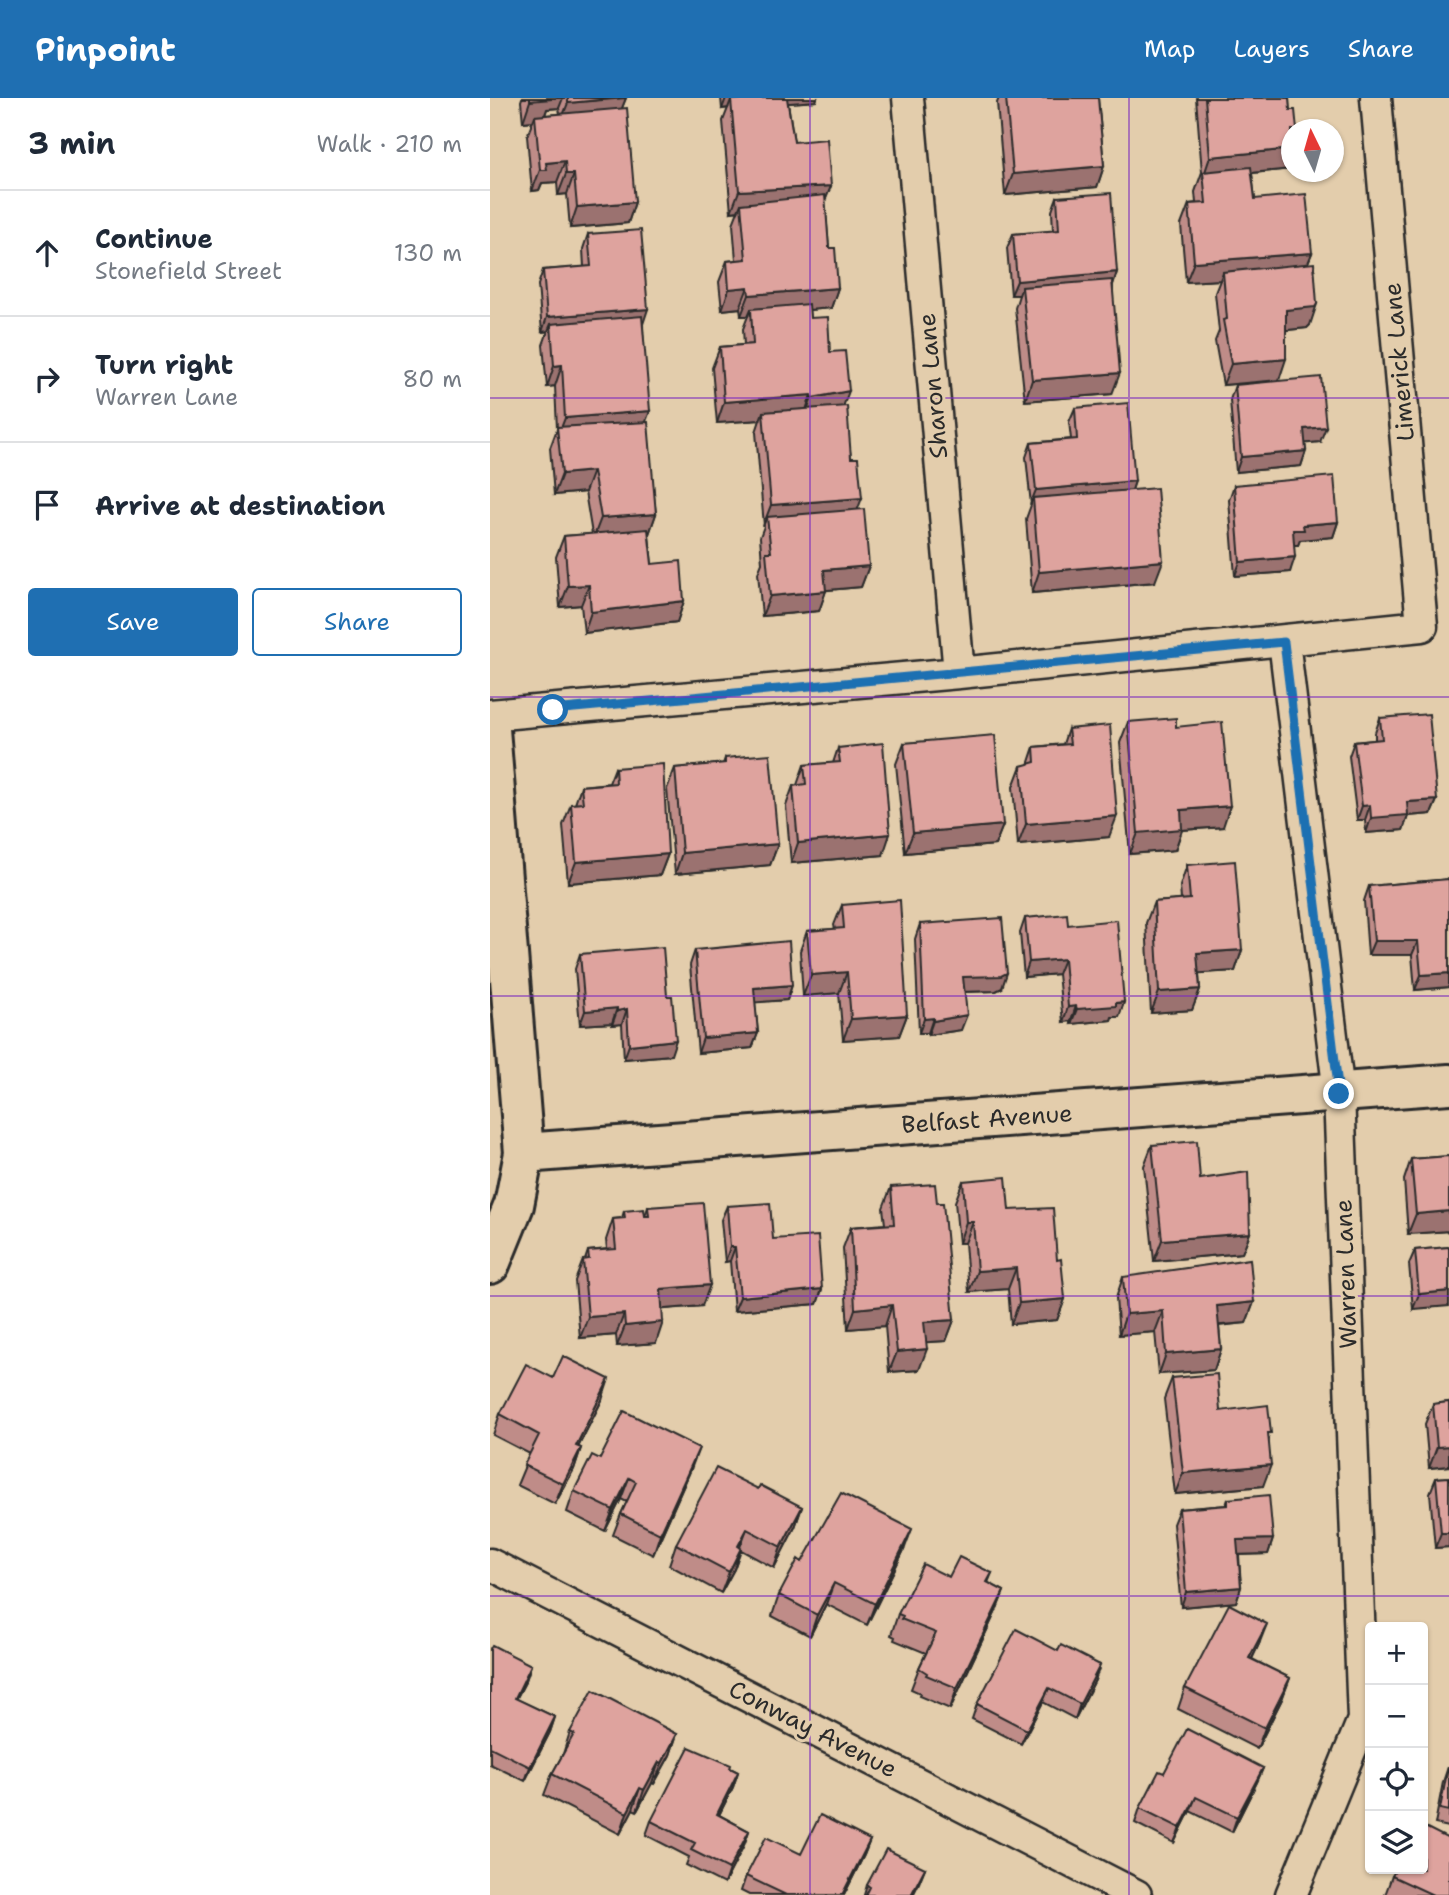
<!DOCTYPE html>
<meta charset="utf-8">
<style>
body{margin:0;font-family:"Shantell Sans",sans-serif;background:#f2f2f3;color:#1f2937}
.controls{position:absolute;right:21px;bottom:21px;display:grid;overflow:hidden;border-radius:7px;box-shadow:0 2px 5px #0004}
.controls button{width:63px;height:63px;display:grid;place-items:center;padding:0;border:0;border-bottom:2px solid #e0e1e3;background:#fff;color:#1f2937;font:35px sans-serif}
.compass{position:absolute;left:791px;top:21px;width:63px;height:63px;border-radius:50%;background:#fff;box-shadow:0 2px 5px #0004;rotate:355deg}
.stop{position:absolute;width:21px;height:21px;margin:-16px;border:5px solid #1f6fb2;border-radius:50%;background:#fff}
.stop.end{background:#1f6fb2;border-color:#fff;box-shadow:0 2px 7px #0008}
.list{margin:0;padding:0;list-style:none}
h2{display:flex;justify-content:space-between;align-items:center;height:91px;margin:0;padding:0 28px;font-size:30px}
h2 small{font-size:23px;font-weight:400;color:#747a83}
.list li{display:grid;grid-template-columns:46px 1fr auto;gap:21px;align-items:center;box-sizing:border-box;height:126px;padding:0 28px;border-top:2px solid #e0e1e3}
.list b{display:block;font-size:26px;white-space:nowrap}
.list p{margin:0;font-size:23px;white-space:nowrap;color:#747a83}
.list em{font-size:23px;font-style:normal;color:#747a83}
.actions{display:flex;gap:14px;padding:21px 28px}
.actions a{flex:1;padding:16px 0;border:2px solid #1f6fb2;border-radius:7px;text-align:center;font-size:24px;color:#1f6fb2}
.actions .main{background:#1f6fb2;color:#fff}
.icon{flex:none;width:38px;height:38px;fill:none;stroke:currentColor;stroke-width:2;stroke-linecap:round;stroke-linejoin:round}
.map{position:relative;flex:none;width:959px;height:1797px;overflow:hidden}
header{display:flex;align-items:center;gap:42px;box-sizing:border-box;height:98px;padding:0 35px;background:#1f6fb2;color:#fff}
header strong{font-size:33px}
nav{display:flex;gap:38px;margin-inline-start:auto;font-size:24px}
main{display:flex}
aside{flex:1;background:#fff}
.map>svg:first-child{display:block}
</style>
<header>
<strong>Pinpoint</strong>
<nav><a>Map</a><a>Layers</a><a>Share</a></nav>
</header>
<main>
<aside>
<h2>3 min<small>Walk · 210 m</small></h2>
<ul class="list">
<li><svg class="icon" aria-label="ahead" viewBox="0 0 24 24"><path d="M12 20V5M6 11l6-6 6 6"/></svg><div><b>Continue</b><p>Stonefield Street</p></div><em>130 m</em></li>
<li><svg class="icon" aria-label="right" viewBox="0 0 24 24"><path d="M7 20v-9h11M14 6l5 5-5 5"/></svg><div><b>Turn right</b><p>Warren Lane</p></div><em>80 m</em></li>
<li><svg class="icon" aria-label="arrive" viewBox="0 0 24 24"><path d="M6 21V4h12l-3 4 3 4H6"/></svg><div><b>Arrive at destination</b></div></li>
</ul>
<div class="actions"><a class="main">Save</a><a>Share</a></div>
</aside>
<div class="map">
<svg width="959" height="1797" viewBox="0 0 959 1797">
<rect width="100%" height="100%" fill="#e3cdac"/>
<filter id="ink" filterUnits="userSpaceOnUse"><feTurbulence type="fractalNoise" baseFrequency=".0143" numOctaves="2"/><feDisplacementMap in="SourceGraphic" scale="14" xChannelSelector="R" yChannelSelector="G"/><feConvolveMatrix kernelMatrix="1 2 1 2 8 2 1 2 1" color-interpolation-filters="sRGB"/></filter>
<g filter="url(#ink)">
<g fill="none" stroke-linecap="round" stroke-linejoin="round">
<defs>
<path id="street" d="M418 0 469 575
M794 543 849 996 873 1622 801 1797
M0 617 469 575 932 528 886 0
M0 1466 646 1797"/>
<path id="secondary" d="M0 631 34 1055 24 1107 0 1166
M34 1055 959 986"/>
</defs>
<!-- street casing -->
<use href="#street" stroke="#2b2b2b" stroke-width="35"/>
<!-- secondary casing -->
<use href="#secondary" stroke="#2b2b2b" stroke-width="44"/>
<!-- street -->
<use href="#street" stroke="#e3cdac" stroke-width="30"/>
<!-- secondary -->
<use href="#secondary" stroke="#e3cdac" stroke-width="38"/>
</g>
<!-- wall -->
<path fill="#bf8c88" stroke="#2b2b2b" stroke-width="2" fill-rule="evenodd" d="M32 0H136L132 10 145 104 138 125 80 130 77 96 68 97 67 84 52 85 49 92 42 93 37 38 43 23 33 24 31 3ZM69 10 70 16 55 17 57 11Z
M231 0H327L326 3 298 5 304 44 341 88 335 103 339 150 348 190 341 210 319 212 320 220 340 254 354 308 368 411 379 468 371 489 336 492 329 513 272 518 268 475 272 465 270 439 274 428 266 334 270 322 227 325 222 270 230 249 254 247 253 231 258 218H251L250 210 232 212 229 184 237 163 246 162 243 126 248 113 241 114 233 23 238 10 232 11Z
M509 0H608L614 68 607 89 515 97 507 5Z
M706 0H799L801 71 762 75 765 101 822 155 817 166 820 227 817 230 796 232 789 282 733 287 725 243 729 233 725 195 730 182 696 184 691 127 699 106 706 105 705 94 712 74Z
M567 99 627 174 623 187 622 296 535 303 525 210 529 197H521L517 150 523 136 563 133 562 113Z
M98 136 153 226 156 324 166 416 159 436 162 466 194 503 187 524 94 535 91 507 70 509 66 459 74 438 102 436 95 394 64 397 60 350 67 331 65 288 57 289 53 247 58 233 52 234 48 187 53 172 94 169 93 151Z
M745 287 830 344 815 345 816 353 811 368 746 374 740 302Z
M585 310 645 383 642 392 665 484 542 495 536 421 541 407 536 359 541 345 581 341 579 324Z
M744 387 848 424 843 439 810 442 808 447H804L800 474 745 478 739 402Z
M890 620 947 702 941 716 918 718 913 732 876 735 875 722H867L859 658 864 644 885 642V635Z
M638 624 686 629 733 729 692 732 685 752 640 756 630 645Z
M578 631 619 739 528 747 523 689 531 668 538 667 544 649 573 646Z
M414 645 513 727 505 747 415 755 406 666Z
M348 650 393 757 301 765 296 708 303 688 307 687 314 667 343 665Z
M235 660 288 746 280 767 185 776 177 691 185 670 233 666Z
M125 670 178 756 170 777 78 785 73 727 81 706H85L91 688 119 685Z
M697 767 752 852 745 873 709 875 710 891 702 912 661 915 656 825 664 804 691 802 690 788Z
M959 781V889L925 892 922 857H878L874 803 879 788Z
M352 807 417 917 409 938 353 942 349 895 313 898 310 853 317 833 345 831 344 827Z
M535 820 578 827 634 904 629 919H622L621 922 581 926V923L573 924 568 876 534 879 530 835Z
M430 826 512 890 506 893 475 894 471 932 438 937V935H429L425 841Z
M205 852 302 887 297 902 265 904 268 935 262 950 208 955 200 867Z
M90 856 177 898 181 957 134 961 132 926 122 927V925L90 927 85 871Z
M662 1047 710 1081 760 1135 752 1155 664 1163 654 1068Z
M959 1058V1133L918 1136 914 1082 921 1061Z
M473 1083 519 1112 567 1162 575 1201 567 1222 521 1226 518 1191 479 1194 475 1145H469L465 1104Z
M401 1089 447 1105 464 1222 456 1243 436 1244 429 1272 399 1274 395 1228 358 1231 353 1150 361 1129 395 1126 393 1110Z
M237 1108 332 1191 327 1206 244 1213 240 1163 235 1164 231 1122Z
M158 1109 212 1208 172 1211 166 1245 127 1248 126 1237 90 1240 85 1183 93 1162H95L98 1153 117 1151 116 1142 123 1121 132 1120 134 1113 155 1118Z
M959 1149 923 1211 919 1166 925 1152Z
M633 1179 764 1204 756 1225 729 1228 731 1251 724 1272 669 1276 665 1234 629 1237 626 1200Z
M63 1280 112 1302 88 1349 91 1350 84 1371 65 1406 27 1387 40 1356 3 1337 10 1316Z
M682 1280 730 1313 779 1341 773 1388 685 1396 674 1301Z
M959 1304V1368L939 1370 935 1326 943 1306Z
M110 1361 201 1371 163 1457 123 1437 131 1416 137 1404 131 1401 115 1433 77 1414 84 1393Z
M959 1379V1449L945 1450 940 1395 946 1380Z
M268 1391 312 1409 305 1429 284 1470 251 1452 244 1471 231 1495 179 1467 186 1446Z
M738 1401 783 1441 778 1456 749 1457 751 1489 746 1504 691 1509 683 1426 689 1411 736 1407Z
M414 1452 377 1527 336 1506 320 1538 282 1518 289 1497 312 1464Z
M502 1475 498 1485 514 1493 506 1513 460 1611 429 1598 430 1595 421 1591 429 1570 436 1555 404 1542 405 1539 401 1537 408 1516 459 1479Z
M769 1546 762 1561 800 1580 792 1601 767 1651 688 1611 695 1590Z
M0 1551 41 1567 36 1582 26 1601 65 1619 60 1634 35 1683 0 1666Z
M568 1553 610 1567 605 1582 585 1621 553 1604 531 1646 482 1621 487 1606Z
M80 1634 187 1636 180 1657 164 1686 162 1685 147 1713 143 1711 130 1736 54 1697 62 1676 73 1656Z
M958 1669H959V1729L945 1726 953 1684Z
M240 1670 248 1674 243 1689 229 1717 259 1733 254 1747 234 1786 196 1767 199 1759 156 1737 161 1723Z
M773 1670 767 1684 742 1734 700 1713 684 1745 645 1725 650 1710 674 1675Z
M380 1742 374 1757 354 1797H259L251 1793 256 1778 311 1756Z
M435 1770 423 1797H374L377 1787Z
M902 1778 959 1797H895Z"/>
<!-- shaded-wall -->
<path fill="#9b726f" stroke="#2b2b2b" stroke-width="2" d="M56 0H73L69 10 57 11 53 22 45 18 43 23 33 24 40 3Z
M136 0 128 20 70 25 78 5Z
M236 0H262L259 8 241 2 238 10 232 11Z
M263 0H327L326 3 260 8Z
M802 51 801 71 713 80 720 59Z
M75 63 67 84 52 85 49 92 42 93 50 72 56 65Z
M614 68 607 89 515 97 523 76Z
M76 76H84L77 96 68 97Z
M341 88 333 108 251 106 248 113 241 114 249 93Z
M145 104 138 125 80 130 87 109Z
M822 155 814 175 733 174 730 182 696 184 704 164Z
M627 174 622 189H532L529 197H521L527 183Z
M258 189 250 210 232 212 239 191Z
M348 190 341 210 261 217V211L258 218H251L259 197Z
M827 206 820 227 817 230 788 233 796 212Z
M158 211 153 226 61 233V226L58 233 52 234 57 219Z
M796 261 789 282 733 287 741 266Z
M72 267 65 288 57 289 64 268Z
M630 275 622 296 535 303 542 282Z
M359 293 351 314 314 321 322 300Z
M321 297 314 318 273 314 270 322 227 325 234 304Z
M160 313 152 334 68 338 75 320Z
M836 329 830 344 809 346 814 331Z
M816 353 811 368 746 374 751 359Z
M103 373 95 394 64 397 72 376Z
M645 383 640 398 543 400 540 407 546 392Z
M372 400 364 421 277 419 273 428 281 407Z
M166 416 159 436 103 441 111 420Z
M848 424 843 439 810 442 808 447H798L803 432 813 427Z
M805 459 800 474 745 478 750 464Z
M673 463 665 484 542 495 549 474Z
M379 468 371 489 327 493 334 472Z
M99 487 91 507 70 509 78 488Z
M336 493 329 513 272 518 280 498Z
M194 503 187 524 94 535 101 514Z
M947 702 941 716 918 718 913 732 876 735 881 720 917 704Z
M880 707 875 722H867L872 708Z
M740 708 733 729 692 732 685 752 640 756 648 735 691 712Z
M627 718 619 739 528 747 536 726Z
M513 727 505 747 415 755 423 735Z
M400 736 393 757 301 765 308 745Z
M288 746 280 767 185 776 192 755Z
M178 756 170 777 78 785 86 764Z
M884 843H928L922 857H878Z
M752 852 745 873 699 876 707 855Z
M574 861 568 876 534 879 539 864Z
M357 874 349 895 313 898 321 877Z
M517 875 512 890 506 893 468 894 473 879Z
M959 875V889L925 892 931 877Z
M302 887 297 902 258 905 264 890Z
M710 891 702 912 661 915 669 894Z
M634 904 629 919H622L621 922 581 926 587 911Z
M586 908 581 923 573 924 578 909Z
M127 910 122 925 90 927 95 913Z
M137 911 132 926 122 927 127 913Z
M417 917 409 938 353 942 361 921Z
M477 917 471 932 438 937 443 923Z
M443 920 438 935H429L434 921Z
M268 935 262 950 208 955 213 940Z
M186 942 181 957 134 961 139 947Z
M959 1113V1133L918 1136 926 1116Z
M476 1124H483L475 1145H469Z
M760 1135 752 1155 664 1163 672 1142Z
M240 1149H245L240 1163 235 1164Z
M526 1170 518 1191 479 1194 487 1173Z
M220 1187 212 1208 163 1212 171 1191Z
M332 1191 327 1206 244 1213 250 1199Z
M959 1193V1208L923 1211 929 1196Z
M575 1201 567 1222 521 1226 529 1205Z
M764 1204 756 1225 720 1228 727 1208Z
M402 1207 395 1228 358 1231 365 1211Z
M673 1213 665 1234 629 1237 636 1216Z
M134 1216 126 1237 90 1240 98 1219Z
M464 1222 456 1243 426 1245 434 1224Z
M173 1224 166 1245 127 1248 135 1228Z
M437 1251 429 1272 399 1274 407 1254Z
M731 1251 724 1272 669 1276 676 1256Z
M119 1281 112 1302 78 1369 86 1348Z
M959 1348V1368L939 1370 947 1349Z
M91 1350 84 1371 65 1406 73 1386Z
M209 1350 201 1371 163 1457 170 1436Z
M781 1367 773 1388 685 1396 693 1375Z
M139 1380 131 1401 115 1433 123 1412Z
M312 1409 305 1429 284 1470 291 1449Z
M257 1431 249 1452 248 1448Z
M422 1431 414 1452 377 1527 385 1506Z
M951 1435H959V1449L945 1450Z
M783 1441 778 1456 742 1457 747 1442Z
M251 1450 244 1471 231 1495 239 1474Z
M344 1485 336 1506 320 1538 327 1517Z
M751 1489 746 1504 691 1509 696 1494Z
M514 1493 506 1513 460 1611 467 1590Z
M777 1526 769 1546 752 1581 759 1560Z
M41 1567 36 1582 19 1615 25 1600Z
M610 1567 605 1582 585 1621 590 1606Z
M800 1580 792 1601 767 1651 775 1630Z
M559 1590 553 1604 531 1646 537 1632Z
M65 1619 60 1634 35 1683 40 1669Z
M187 1636 180 1657 164 1686 172 1665Z
M169 1664 162 1685 147 1713 154 1692Z
M773 1670 767 1684 742 1734 747 1719Z
M248 1674 243 1689 222 1731 227 1716Z
M150 1690 143 1711 130 1736 137 1715Z
M706 1699 700 1713 684 1745 690 1730Z
M259 1733 254 1747 234 1786 239 1771Z
M380 1742 374 1757 354 1797H352Z
M435 1770 429 1785 423 1797H421Z"/>
<!-- building -->
<path fill="#dea39e" stroke="#2b2b2b" stroke-width="2" d="M40 0H61V1L40 3Z
M78 0H130L78 5Z
M263 0H297L304 44 337 41 341 88 249 93 241 2Z
M516 0H608L614 68 523 76Z
M715 0H799L800 12H805L807 32H802V51L720 59Z
M137 10 145 104 87 109 84 76H76L75 63 56 65 57 72H50L45 18Z
M761 69 765 101 816 96 822 155 704 164 699 106 716 105 713 74Z
M621 95 627 174 527 183 523 136 569 132 567 99Z
M335 97 339 150H345L348 190 259 197 258 189 239 191 237 163 256 161 251 106Z
M151 132 158 211 57 219 53 172 101 168 98 136Z
M824 165 827 206 825 209 796 212V261L741 266 733 222 737 221 733 174Z
M622 182 630 275 542 282 532 189Z
M319 206 320 220 338 219 340 254 355 253 359 293 322 300 321 297 234 304 230 249 263 246 261 211Z
M152 218 160 313 75 320 72 267 64 268 61 226Z
M831 279 836 329 814 331 816 353 751 359 745 287Z
M638 305 645 383 546 392 541 345 587 341 585 310Z
M357 308 361 360H368L372 400 281 407 273 314Z
M158 324 166 416 111 420 103 373 72 376 67 329Z
M844 378 848 424 813 427 814 432H803L805 459 750 464 744 387Z
M667 390 673 463 549 474 543 400Z
M374 411 379 468 334 472 336 493 280 498 276 454H281L277 419Z
M158 431 162 466 191 463 194 503 101 514 99 487 78 488 74 438Z
M939 616 947 702 917 704 918 717 881 720 880 707 872 708 864 644 892 641 890 620Z
M686 620V629L732 624 740 708 691 712 692 731 648 735 638 624Z
M620 627 627 718 536 726 531 668 545 664 544 649 580 646 578 631Z
M505 637 513 727 423 735 414 645Z
M393 645 400 736 308 745 303 688 316 686 314 667 350 664 348 650Z
M280 656 288 746 192 755 185 670 235 665V660Z
M173 666 178 756 86 764 81 706 93 705 91 688 126 685 125 670Z
M745 763 752 852 707 855 710 891 669 894 664 804 700 801 697 767Z
M959 781V875L931 877 928 843H884L879 788Z
M410 802 417 917 361 921 357 874 321 877 317 833 354 830 352 807Z
M577 816 578 827 627 822 634 904 626 905V908L587 911 586 908 578 909 574 861 539 864 535 820Z
M512 820 517 875 511 878 473 879 477 917 443 923V920L434 921 430 826Z
M299 843 302 887 264 890 268 935 213 940 205 852Z
M173 849 177 898H182L186 942 139 947 137 911 127 913V910L95 913 90 856Z
M707 1043 710 1081 758 1074 760 1135 672 1142 662 1047Z
M959 1058V1113L926 1116 921 1061Z
M516 1079 519 1112 563 1110 567 1162 571 1161 575 1201 529 1205 526 1170 487 1173 483 1124H476L473 1083Z
M445 1086 447 1105H453L464 1222 434 1224 437 1251 407 1254 402 1207 365 1211 361 1129 404 1126 401 1089Z
M213 1105 220 1187 171 1191 173 1224 135 1228 134 1216 98 1219 93 1162 99 1161 98 1153 126 1151 123 1121 135 1120 134 1113 154 1111 155 1118H159L158 1109Z
M280 1105 283 1141 328 1138 332 1191 250 1199 245 1149H240L237 1108Z
M959 1149V1193L929 1196 925 1152Z
M760 1161 764 1204 727 1208 731 1251 676 1256 673 1213 636 1216 633 1179Z
M73 1258 119 1281 86 1348 91 1350 73 1386 34 1367 49 1337 10 1316 36 1266 63 1280Z
M727 1276 730 1313 778 1307 781 1335H778L781 1367 693 1375 682 1280Z
M959 1304V1348L947 1349 943 1306Z
M134 1313 209 1350 170 1436 131 1416 146 1384 139 1380 123 1412 84 1393 102 1357 110 1361Z
M226 1370 268 1391 270 1387 312 1409 291 1449 257 1431 248 1448 251 1450 239 1474 186 1446Z
M959 1379V1435H951L946 1380Z
M351 1395 422 1431 385 1506 344 1485 327 1517 289 1497 308 1461 312 1464Z
M779 1397 783 1441 747 1442 751 1489 696 1494 689 1411 738 1407V1401Z
M469 1459 502 1475 497 1484 514 1493 467 1590 436 1577 437 1575 429 1570 446 1535 411 1521 413 1518 408 1516 433 1466 459 1479Z
M739 1506 777 1526 759 1560 800 1580 775 1630 695 1590Z
M526 1531 568 1553 571 1547 610 1567 590 1606 559 1590 537 1632 487 1606Z
M2 1547 41 1567 25 1600 65 1619 40 1669 0 1649V1551Z
M103 1592 187 1636 172 1665 169 1664 154 1692 150 1690 137 1715 62 1676 84 1636 80 1634Z
M697 1631 773 1670 747 1719 706 1699 690 1730 650 1710 669 1673 674 1675Z
M199 1649 241 1667 240 1670 248 1674 227 1716 259 1733 239 1771 201 1752 205 1745 161 1723Z
M958 1669H959V1713L950 1711Z
M330 1717 380 1742 352 1797H296L256 1778 276 1739 311 1756Z
M933 1728 959 1741V1797H943L902 1778 906 1771H933Z
M396 1751 435 1770 421 1797H376L380 1789 377 1787Z"/>
</g>
<g fill="none" stroke-linecap="round" stroke-linejoin="round" filter="url(#ink)">
<!-- route -->
<path stroke="#1f6fb2" stroke-width="9" d="M63 612 794 544 849 996"/>
</g>
<!-- grid -->
<path fill="none" stroke="#7b2cbf" stroke-width="2" stroke-opacity="0.55" d="M320 0V1797M639 0V1797M0 300H959M0 599H959M0 898H959M0 1198H959M0 1498H959"/>
<g text-anchor="middle" stroke-width="6" stroke-linejoin="round" paint-order="stroke">
<!-- street labels -->
<g font-size="24" fill="#2b2b2b" stroke="#e3cdac">
<text transform="translate(909 264) rotate(-95)" y="8">Limerick Lane</text>
<text transform="translate(443 288) rotate(-95)" y="8">Sharon Lane</text>
<text transform="translate(497 1021) rotate(-4)" y="8">Belfast Avenue</text>
<text transform="translate(856 1176) rotate(-92)" y="8">Warren Lane</text>
<text transform="translate(323 1631) rotate(27)" y="8">Conway Avenue</text>
</g>
</g>
</svg>
<div class="controls">
<button>+</button>
<button>−</button>
<button><svg class="icon" aria-label="locate" viewBox="0 0 24 24"><circle cx="12" cy="12" r="6"/><path d="M12 2v4M12 18v4M2 12h4M18 12h4"/></svg></button>
<button><svg class="icon" aria-label="layers" viewBox="0 0 24 24"><path d="M12 4l9 5-9 5-9-5zM3 14l9 5 9-5"/></svg></button>
</div>
<svg class="compass" viewBox="-18 -18 36 36"><path d="M0-13l5 13h-10z" fill="#e53935"/><path d="M0 13l5-13h-10z" fill="#747a83"/></svg>
<div class="stop" style="left:63px;top:612px"></div>
<div class="stop end" style="left:849px;top:996px"></div>
</div>
</main>
